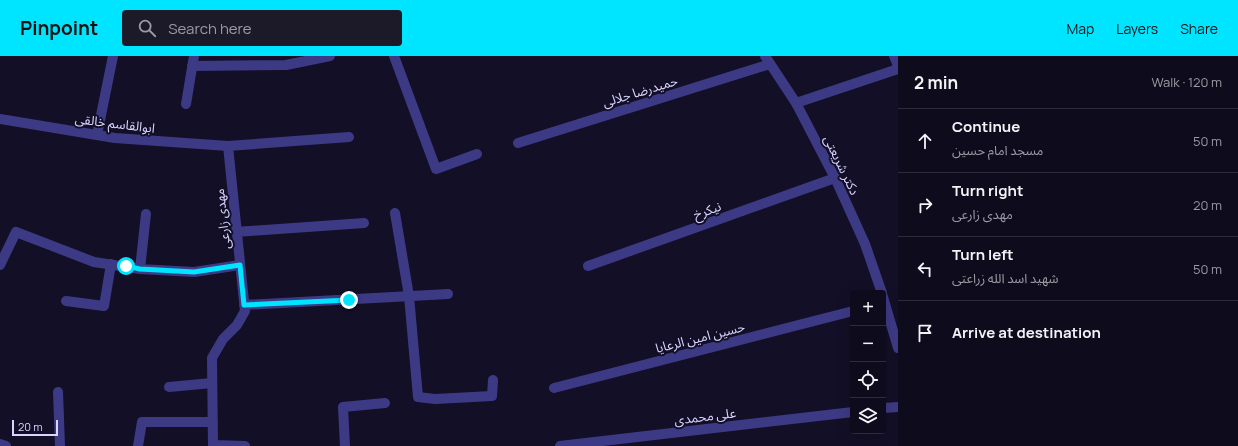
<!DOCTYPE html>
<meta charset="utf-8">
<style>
body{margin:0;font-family:Manrope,"Noto Sans Arabic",sans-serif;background:#1c1929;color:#f1f3f6}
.controls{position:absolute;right:12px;bottom:12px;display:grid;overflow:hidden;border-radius:4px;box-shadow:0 4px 16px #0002}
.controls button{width:36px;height:36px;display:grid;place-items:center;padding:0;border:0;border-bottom:1px solid #2e2b3b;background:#0e0b1c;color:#f1f3f6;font:20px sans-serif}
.scale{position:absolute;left:12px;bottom:10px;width:46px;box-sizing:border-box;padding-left:4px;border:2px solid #d9d4ff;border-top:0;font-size:11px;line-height:14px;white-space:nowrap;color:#d9d4ff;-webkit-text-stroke:3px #130f26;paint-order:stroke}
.stop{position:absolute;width:12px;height:12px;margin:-9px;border:3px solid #00e5ff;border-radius:50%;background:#fff}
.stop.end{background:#00e5ff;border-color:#fff;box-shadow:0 1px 4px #0008}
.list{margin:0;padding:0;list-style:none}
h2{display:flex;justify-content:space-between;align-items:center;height:52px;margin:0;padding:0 16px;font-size:17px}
h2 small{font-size:13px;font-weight:400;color:#9b9ba3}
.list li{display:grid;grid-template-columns:26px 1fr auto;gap:12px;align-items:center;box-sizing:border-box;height:64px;padding:0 16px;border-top:1px solid #2e2b3b}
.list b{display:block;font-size:15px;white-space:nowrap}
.list p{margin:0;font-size:13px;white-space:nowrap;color:#9b9ba3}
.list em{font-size:13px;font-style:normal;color:#9b9ba3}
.icon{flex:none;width:22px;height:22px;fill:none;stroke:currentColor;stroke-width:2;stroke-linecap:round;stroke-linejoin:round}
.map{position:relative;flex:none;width:898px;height:390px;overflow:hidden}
header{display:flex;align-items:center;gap:24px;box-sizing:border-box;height:56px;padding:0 20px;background:#00e5ff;color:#111}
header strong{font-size:19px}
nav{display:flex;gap:22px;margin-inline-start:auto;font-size:14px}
.search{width:280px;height:36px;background:#1c1929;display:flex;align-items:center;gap:10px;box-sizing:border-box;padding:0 14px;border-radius:4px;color:#9b9ba3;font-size:15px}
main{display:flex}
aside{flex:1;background:#0e0b1c}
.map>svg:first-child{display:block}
</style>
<header>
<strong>Pinpoint</strong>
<div class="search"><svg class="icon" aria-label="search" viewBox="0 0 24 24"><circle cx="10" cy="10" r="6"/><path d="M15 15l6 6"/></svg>Search here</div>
<nav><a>Map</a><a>Layers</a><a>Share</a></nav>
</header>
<main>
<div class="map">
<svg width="898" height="390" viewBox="0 0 898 390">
<rect width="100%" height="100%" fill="#130f26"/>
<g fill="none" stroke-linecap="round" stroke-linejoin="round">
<!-- minor -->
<path stroke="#3d3a85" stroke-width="10" d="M394 0 436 113 477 98
M894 0 898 10
M192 10 286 9 330 0
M796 47 898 13
M186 48 194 0
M0 63 115 82 228 90 349 81
M97 79 113 0
M518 87 770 8
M395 157 409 240 418 341 435 343 492 340 493 324
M236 176 364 167
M0 209 16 176 94 206 140 213 194 216 240 209
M588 210 835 122
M140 213 146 158
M66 245 104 250 111 208
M244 249 448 238
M169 331 212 327
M554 332 853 255
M58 336 60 390
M883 352 898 351
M213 389 245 390
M138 390 142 366H213
M213 390 212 302 223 283 237 269 245 255 228 90
M345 390 343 351 385 347
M560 390 853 356"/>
<!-- tertiary -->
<path stroke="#3d3a85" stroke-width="10" d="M765 0 796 47 835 122 865 188 882 237
M883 241 898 292
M0 388 6 390"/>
</g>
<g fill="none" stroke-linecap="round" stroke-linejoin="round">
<!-- route -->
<path stroke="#00e5ff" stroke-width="5" d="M126 210 140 213 194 216 240 209 244 249 349 244"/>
</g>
<g text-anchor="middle" stroke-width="4" stroke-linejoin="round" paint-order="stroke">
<!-- street labels -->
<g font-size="13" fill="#d9d4ff" stroke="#130f26">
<text transform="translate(640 35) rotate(-17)" y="5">حمیدرضا جلالی</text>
<text transform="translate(115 67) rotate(7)" y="5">ابوالقاسم خالقی</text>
<text transform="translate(842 109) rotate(64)" y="5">دکتر شریعتی</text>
<text transform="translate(707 154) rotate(-20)" y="5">نیکرخ</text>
<text transform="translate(222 163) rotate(-96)" y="5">مهدی زارعی</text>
<text transform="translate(700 281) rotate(-14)" y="5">حسین امین الرعایا</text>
<text transform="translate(705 360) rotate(-7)" y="5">علی محمدی</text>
</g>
</g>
</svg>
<div class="controls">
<button>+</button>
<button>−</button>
<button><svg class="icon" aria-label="locate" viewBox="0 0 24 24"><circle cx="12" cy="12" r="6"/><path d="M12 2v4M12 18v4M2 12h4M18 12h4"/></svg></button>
<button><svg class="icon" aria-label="layers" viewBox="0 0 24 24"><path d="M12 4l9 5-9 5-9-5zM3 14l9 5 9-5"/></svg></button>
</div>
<div class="scale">20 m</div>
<div class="stop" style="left:126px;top:210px"></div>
<div class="stop end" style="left:349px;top:244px"></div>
</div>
<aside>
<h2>2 min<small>Walk · 120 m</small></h2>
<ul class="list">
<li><svg class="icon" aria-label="ahead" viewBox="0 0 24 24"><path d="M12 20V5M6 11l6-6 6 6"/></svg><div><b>Continue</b><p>مسجد امام حسین</p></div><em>50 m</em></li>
<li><svg class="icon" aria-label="right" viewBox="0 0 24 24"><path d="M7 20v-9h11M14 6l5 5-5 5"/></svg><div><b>Turn right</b><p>مهدی زارعی</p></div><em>20 m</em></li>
<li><svg class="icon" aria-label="left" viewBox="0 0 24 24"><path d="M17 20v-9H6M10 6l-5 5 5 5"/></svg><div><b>Turn left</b><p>شهید اسد الله زراعتی</p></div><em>50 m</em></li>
<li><svg class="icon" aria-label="arrive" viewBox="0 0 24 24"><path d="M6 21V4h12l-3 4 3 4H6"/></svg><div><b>Arrive at destination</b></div></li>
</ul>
</aside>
</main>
